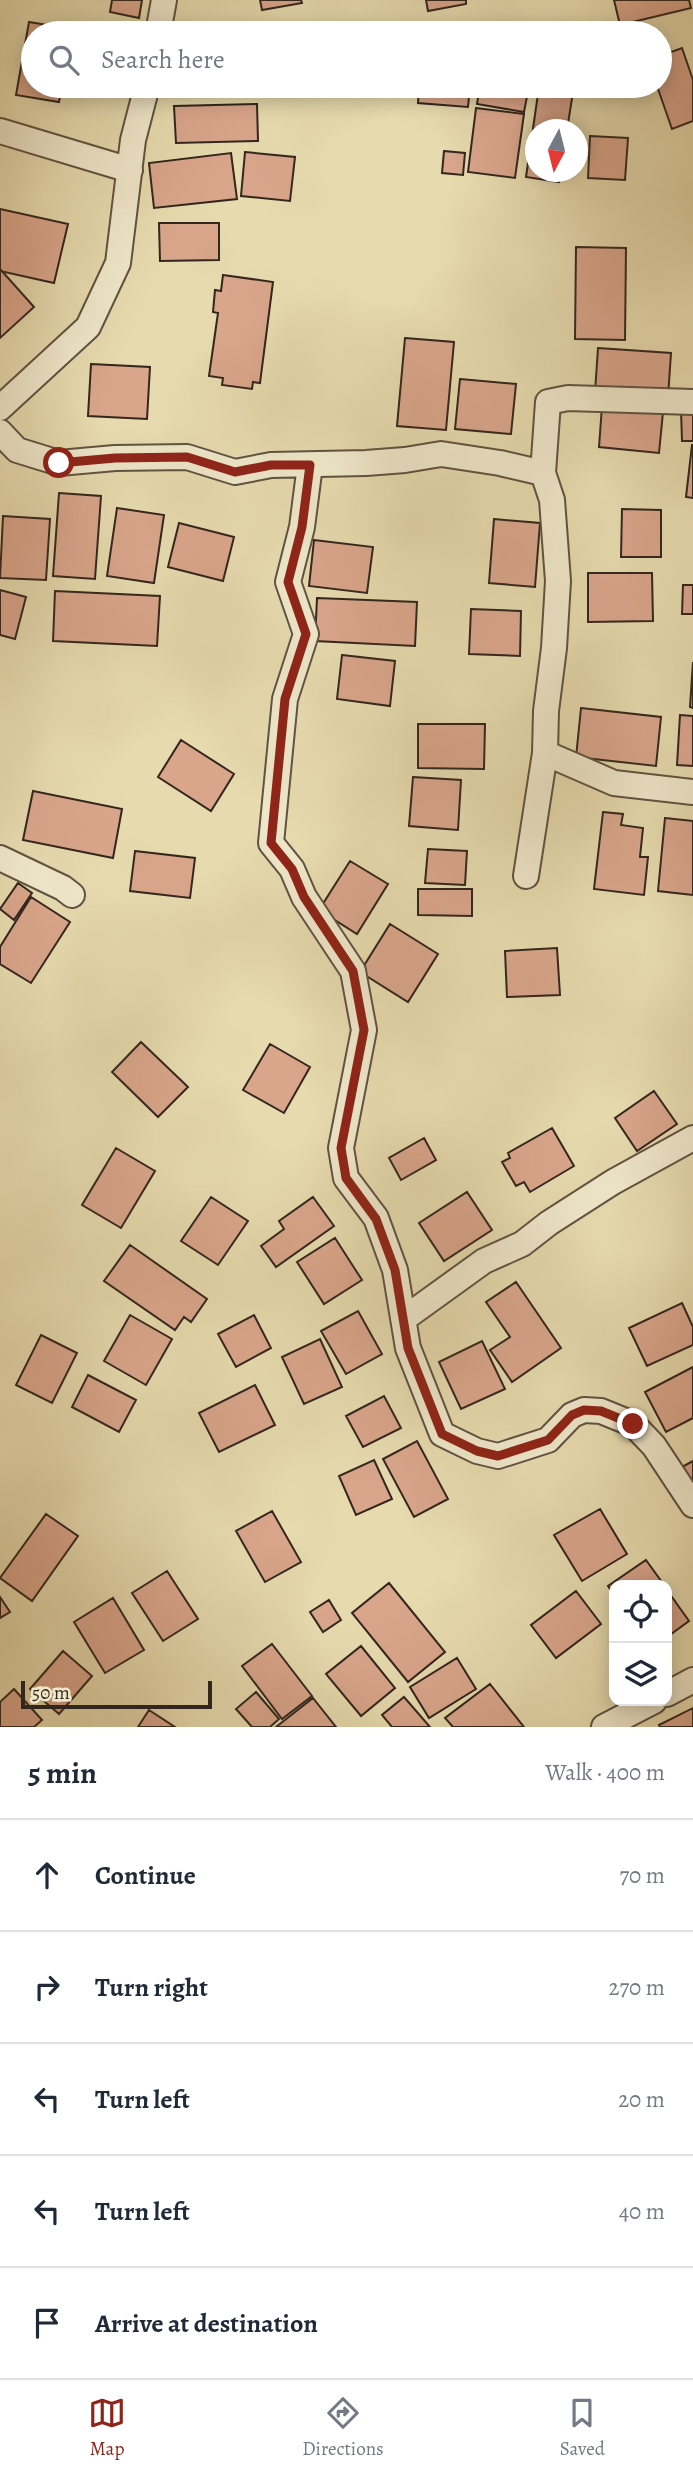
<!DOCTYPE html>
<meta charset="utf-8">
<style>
body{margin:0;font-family:Alegreya,serif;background:#f2f2f3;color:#1f2937}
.controls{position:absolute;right:21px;bottom:21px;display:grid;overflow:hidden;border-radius:14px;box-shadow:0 4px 18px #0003}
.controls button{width:63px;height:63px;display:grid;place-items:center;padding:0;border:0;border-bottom:2px solid #e0e1e3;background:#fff;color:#1f2937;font:35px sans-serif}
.compass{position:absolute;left:525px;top:119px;width:63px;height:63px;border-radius:50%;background:#fff;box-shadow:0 4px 18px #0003;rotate:187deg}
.scale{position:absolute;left:21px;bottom:18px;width:191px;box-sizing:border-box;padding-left:7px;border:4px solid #33261e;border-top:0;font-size:19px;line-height:24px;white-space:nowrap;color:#33261e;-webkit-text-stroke:5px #efe7ca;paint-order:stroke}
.stop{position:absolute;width:21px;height:21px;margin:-16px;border:5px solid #8f2418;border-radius:50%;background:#fff}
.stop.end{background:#8f2418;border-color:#fff;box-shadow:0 2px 7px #0008}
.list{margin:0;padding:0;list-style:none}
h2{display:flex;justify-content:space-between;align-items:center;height:91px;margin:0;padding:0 28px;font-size:30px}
h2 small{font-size:23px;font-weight:400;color:#747a83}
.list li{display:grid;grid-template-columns:46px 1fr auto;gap:21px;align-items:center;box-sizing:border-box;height:112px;padding:0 28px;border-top:2px solid #e0e1e3}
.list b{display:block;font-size:26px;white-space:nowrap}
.list em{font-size:23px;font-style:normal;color:#747a83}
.icon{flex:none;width:38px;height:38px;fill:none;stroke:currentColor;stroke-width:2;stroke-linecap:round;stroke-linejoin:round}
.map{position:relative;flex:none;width:693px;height:1727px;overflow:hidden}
.search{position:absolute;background:#fff;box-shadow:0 4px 18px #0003;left:21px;right:21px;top:21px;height:77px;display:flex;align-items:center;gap:18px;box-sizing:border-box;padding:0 24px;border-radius:38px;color:#747a83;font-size:26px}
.sheet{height:651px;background:#fff}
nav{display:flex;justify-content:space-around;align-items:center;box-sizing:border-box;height:98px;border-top:2px solid #e0e1e3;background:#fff;font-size:19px;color:#747a83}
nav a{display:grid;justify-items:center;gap:4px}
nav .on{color:#8f2418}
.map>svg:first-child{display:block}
</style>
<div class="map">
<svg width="693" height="1727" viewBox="0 0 693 1727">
<rect width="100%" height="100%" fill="#e6daae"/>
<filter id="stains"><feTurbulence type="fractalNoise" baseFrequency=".00286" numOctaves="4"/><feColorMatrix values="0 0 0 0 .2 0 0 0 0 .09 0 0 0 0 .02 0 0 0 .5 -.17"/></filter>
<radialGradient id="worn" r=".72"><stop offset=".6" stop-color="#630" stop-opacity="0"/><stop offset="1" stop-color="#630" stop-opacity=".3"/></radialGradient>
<!-- building -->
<path fill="#d9a58b" stroke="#33261e" stroke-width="2" d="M112 0H142L139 18 110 12Z
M260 0H301L302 3 262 10Z
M426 0H466V4L428 11Z
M614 0H689L691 8 620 25Z
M29 22 72 29 71 33H33V86H62L59 102 16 95Z
M682 48 693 80V121L672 129 657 86H660V56Z
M178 86H238L178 89Z
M419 86H470L468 107 418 103Z
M480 86H529L524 112 477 104Z
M539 87 573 92 567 130H536V172H561L559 182 526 177Z
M257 104 258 141 176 143 174 106Z
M476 108 524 114 515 178 468 172Z
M590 136 628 138 625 180 588 178Z
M444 151 465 153 463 175 442 173Z
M245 152 295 157 290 201 241 196Z
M231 153 237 199 154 208 149 163Z
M0 209 68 224 54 283 0 271Z
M159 223H219V260L160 261Z
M576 247 626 248 625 340 575 339Z
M0 269 34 307 0 338Z
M223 275 273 282 260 383 253 382 252 389 222 385 223 378 209 376 218 313 213 312 215 290 221 291Z
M405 338 454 342 446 430 397 426Z
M598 348 671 353 668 397 595 392Z
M91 364 150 367 147 419 88 416Z
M460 379 516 384 511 434 455 429Z
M602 406 663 412 659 453 599 447Z
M681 411H693V441H682Z
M692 445H693V498L686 497Z
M59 493 101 496 95 579 53 576Z
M117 508 164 515 154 583 107 576Z
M622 509 661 510V557H621Z
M3 516 50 519 46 580 0 578Z
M494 519 540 523 535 587 489 583Z
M179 523 234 537 223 581 168 567Z
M314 540 373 547 367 593 309 586Z
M588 573H652L653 621 588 622Z
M683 585H693V614H682Z
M0 590 26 597 15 639 0 635Z
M55 591 160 596 157 646 53 641Z
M317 598 417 602 415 646 315 641Z
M471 609 521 611 520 656 469 654Z
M342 655 395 661 390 706 337 699Z
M693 662V708L690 707Z
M581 708 661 717 656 766 576 757Z
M680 715 693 716V766L677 765Z
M418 724H485L484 769 418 768Z
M181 740 234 774 211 811 158 777Z
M413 777 461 780 458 830 409 826Z
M33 791 122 809 113 858 23 840Z
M603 812 623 814 621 825 643 828 640 857H648L644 895 594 889Z
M665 818 693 821V895L658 891Z
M428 849 467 851 465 885 425 883Z
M135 851 195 858 190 898 130 891Z
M350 861 388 884 357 934 319 910Z
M18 883 32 893 14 920 0 909Z
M418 889H472V916L418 915Z
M31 897 70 922 31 983 0 964V947Z
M390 924 438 954 408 1002 360 972Z
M557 948 560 995 507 997 505 951Z
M141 1042 188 1087 158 1117 112 1072Z
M270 1044 310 1067 284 1113 243 1090Z
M654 1091 677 1124 637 1151 615 1118Z
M552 1128 574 1166 530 1192 524 1182 516 1186 502 1162 510 1158 508 1153Z
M424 1138 436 1160 401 1180 389 1158Z
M116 1148 155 1171 121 1228 82 1205Z
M467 1192 492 1230 444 1261 419 1223Z
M211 1197 248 1221 218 1265 181 1241Z
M313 1197 334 1226 276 1267 261 1246 284 1229 279 1221Z
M335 1238 362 1280 324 1304 297 1262Z
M130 1245 207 1299 191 1322 184 1317 175 1330 104 1281Z
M516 1282 561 1348 512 1382 490 1350 510 1337 486 1302Z
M682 1303 693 1327V1345L647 1366 629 1328Z
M358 1311 382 1354 346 1374 321 1331Z
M130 1315 172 1339 146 1385 104 1361Z
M254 1315 271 1348 236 1367 218 1334Z
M41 1335 77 1353 52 1403 16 1385Z
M320 1339 342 1387 304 1404 282 1357Z
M482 1341 505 1389 461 1409 439 1362Z
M693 1367V1418L666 1432 645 1392Z
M88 1375 136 1400 119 1432 72 1407Z
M255 1385 275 1425 219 1452 199 1413Z
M384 1396 401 1428 363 1447 346 1416Z
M417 1441 448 1499 414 1517 383 1459Z
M374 1460 392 1499 356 1515 339 1476Z
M693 1461V1488L682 1467Z
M600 1509 627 1554 582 1581 554 1535Z
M272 1511 301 1562 265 1582 236 1531Z
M46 1514 78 1536 32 1601 0 1578Z
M646 1560 664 1585H614V1595L608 1586Z
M167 1571 198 1619 163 1641 132 1593Z
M389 1583 445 1652 408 1682 352 1613Z
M667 1590 689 1621 667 1637Z
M576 1591 601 1624 556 1658 531 1625Z
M0 1597 10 1612 0 1618Z
M113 1598 144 1650 105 1673 74 1622Z
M329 1600 341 1620 323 1632 310 1612Z
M272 1644 312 1696 282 1719 242 1666Z
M361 1646 395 1688 361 1716 326 1674Z
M63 1651 92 1676 59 1714 30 1689Z
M457 1658 476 1689 429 1718 410 1687Z
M490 1684 524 1727H453L445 1718Z
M14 1689 42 1720 34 1727H0V1702Z
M256 1692 279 1719 270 1727H252L236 1709Z
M404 1697 430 1727H392L382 1715Z
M313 1698 336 1727H276Z
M693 1708V1727H660L659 1725Z
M149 1710 175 1727H138Z"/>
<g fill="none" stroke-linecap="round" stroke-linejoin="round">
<defs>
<path id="minor" d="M158 33 164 0
M0 131 130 170
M0 408 88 327 118 263 133 140 147 86
M0 432 17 450 59 463 115 458 187 457 235 472 271 465 366 463 405 460 441 454 500 463 543 473 548 402 568 398 693 402
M310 465 302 527 288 582 306 634 285 699 271 843 292 869 304 897 353 971 364 1030 341 1148 346 1178 376 1218 395 1270 408 1348 442 1434 477 1451 498 1456 548 1440 572 1415 584 1410 601 1411 633 1424 654 1446 693 1505
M545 753 614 783 693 792
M0 858 63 888 72 895
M526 876 545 753 546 711 554 648 558 581 552 500 543 473
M405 1318 484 1261 522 1244 549 1223 613 1182 693 1138
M667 1694 693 1680
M604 1727 654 1701"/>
</defs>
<!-- minor casing -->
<use href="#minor" stroke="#605342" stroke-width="28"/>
<!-- minor -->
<use href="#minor" stroke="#efe7ca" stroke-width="24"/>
</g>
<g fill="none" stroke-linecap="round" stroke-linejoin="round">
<!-- route -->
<path stroke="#8f2418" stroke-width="9" d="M59 463 115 458 187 457 235 472 271 465H310L302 527 288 582 306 634 285 699 271 843 292 869 304 897 353 971 364 1030 341 1148 346 1178 376 1219 395 1270 408 1348 442 1434 477 1451 498 1456 548 1440 572 1415 584 1410 601 1411 633 1424"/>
</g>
<rect width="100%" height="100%" filter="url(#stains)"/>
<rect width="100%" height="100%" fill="url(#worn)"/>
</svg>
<div class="controls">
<button><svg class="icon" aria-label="locate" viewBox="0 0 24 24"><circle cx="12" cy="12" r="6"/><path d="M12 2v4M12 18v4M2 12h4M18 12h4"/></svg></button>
<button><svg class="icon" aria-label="layers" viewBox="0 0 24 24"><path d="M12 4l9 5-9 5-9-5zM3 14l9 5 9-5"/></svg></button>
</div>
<svg class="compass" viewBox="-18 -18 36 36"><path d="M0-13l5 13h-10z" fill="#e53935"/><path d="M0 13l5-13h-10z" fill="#747a83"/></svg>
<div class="scale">50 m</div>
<div class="stop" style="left:59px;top:463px"></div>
<div class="stop end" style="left:633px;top:1424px"></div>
<div class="search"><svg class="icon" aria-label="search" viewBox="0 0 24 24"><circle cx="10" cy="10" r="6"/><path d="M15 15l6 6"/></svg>Search here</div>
</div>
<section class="sheet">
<h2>5 min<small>Walk · 400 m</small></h2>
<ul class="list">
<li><svg class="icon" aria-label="ahead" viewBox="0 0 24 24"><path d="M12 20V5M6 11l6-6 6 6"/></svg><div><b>Continue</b></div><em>70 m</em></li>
<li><svg class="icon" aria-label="right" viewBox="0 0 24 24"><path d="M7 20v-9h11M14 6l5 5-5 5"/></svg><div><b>Turn right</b></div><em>270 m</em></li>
<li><svg class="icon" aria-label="left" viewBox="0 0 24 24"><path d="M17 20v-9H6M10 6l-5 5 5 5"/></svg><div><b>Turn left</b></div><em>20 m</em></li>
<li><svg class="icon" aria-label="left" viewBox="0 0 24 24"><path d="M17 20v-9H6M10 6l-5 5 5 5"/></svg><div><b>Turn left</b></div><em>40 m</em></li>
<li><svg class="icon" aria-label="arrive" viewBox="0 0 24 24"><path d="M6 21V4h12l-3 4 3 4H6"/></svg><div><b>Arrive at destination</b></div></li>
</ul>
</section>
<nav>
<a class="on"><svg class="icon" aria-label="map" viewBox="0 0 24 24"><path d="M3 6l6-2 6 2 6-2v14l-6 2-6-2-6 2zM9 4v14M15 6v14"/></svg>Map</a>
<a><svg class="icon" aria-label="directions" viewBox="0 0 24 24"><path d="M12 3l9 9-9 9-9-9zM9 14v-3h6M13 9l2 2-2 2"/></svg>Directions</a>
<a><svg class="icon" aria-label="saved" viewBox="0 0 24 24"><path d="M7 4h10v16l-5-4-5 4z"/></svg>Saved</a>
</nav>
